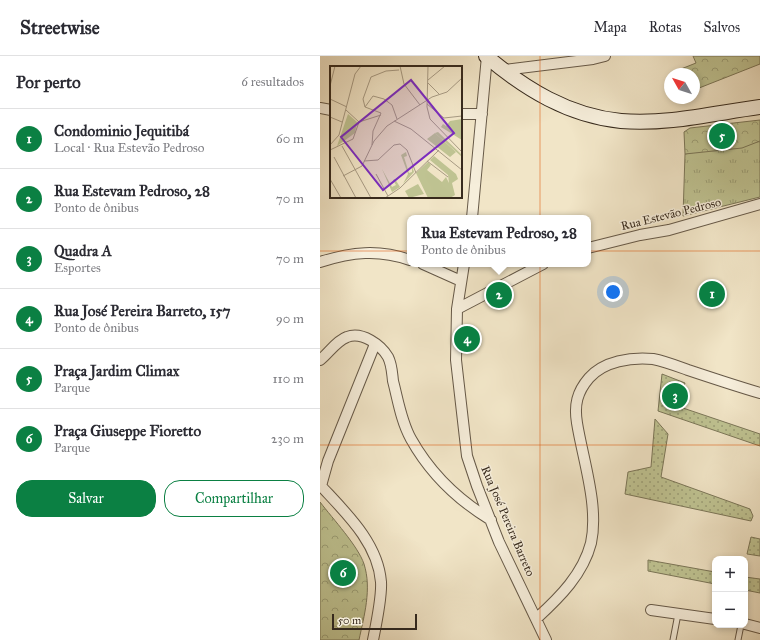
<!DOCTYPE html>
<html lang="pt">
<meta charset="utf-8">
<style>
body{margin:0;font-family:"IM FELL Great Primer",serif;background:#f2f2f3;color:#2b2b33}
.controls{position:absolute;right:12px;bottom:12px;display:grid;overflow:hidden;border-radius:8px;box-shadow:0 2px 6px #0003}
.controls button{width:36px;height:36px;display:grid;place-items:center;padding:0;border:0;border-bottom:1px solid #e1e1e2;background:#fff;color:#2b2b33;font:20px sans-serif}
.compass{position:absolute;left:344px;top:12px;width:36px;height:36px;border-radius:50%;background:#fff;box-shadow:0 2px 6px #0003;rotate:309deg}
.scale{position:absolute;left:12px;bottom:10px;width:85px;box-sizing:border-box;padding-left:4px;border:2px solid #372a1d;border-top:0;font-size:11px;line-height:14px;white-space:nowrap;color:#372a1d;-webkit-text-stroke:3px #f6eedb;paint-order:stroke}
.you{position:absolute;left:293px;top:236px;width:14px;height:14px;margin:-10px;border:3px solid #fff;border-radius:50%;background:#1a73e8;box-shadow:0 0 0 6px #1a73e833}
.badge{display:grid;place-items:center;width:26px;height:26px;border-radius:50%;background:#0b8043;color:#fff;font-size:13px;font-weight:700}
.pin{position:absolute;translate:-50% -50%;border:2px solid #fff;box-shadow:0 1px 4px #0006}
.popup{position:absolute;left:87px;top:159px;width:184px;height:52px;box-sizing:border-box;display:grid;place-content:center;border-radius:8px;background:#fff;filter:drop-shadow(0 1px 3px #0005);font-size:13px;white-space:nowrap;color:#7c7c81}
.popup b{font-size:15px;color:#2b2b33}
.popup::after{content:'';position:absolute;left:50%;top:100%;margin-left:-8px;border:8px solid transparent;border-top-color:#fff}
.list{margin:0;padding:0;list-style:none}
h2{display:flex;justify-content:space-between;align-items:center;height:52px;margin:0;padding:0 16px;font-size:17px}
h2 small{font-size:13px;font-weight:400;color:#7c7c81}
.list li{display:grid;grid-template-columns:26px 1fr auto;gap:12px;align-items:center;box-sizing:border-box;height:60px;padding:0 16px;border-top:1px solid #e1e1e2}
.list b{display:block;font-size:15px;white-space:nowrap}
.list p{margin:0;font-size:13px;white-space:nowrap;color:#7c7c81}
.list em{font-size:13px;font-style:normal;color:#7c7c81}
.actions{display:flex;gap:8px;padding:12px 16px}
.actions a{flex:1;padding:9px 0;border:1px solid #0b8043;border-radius:16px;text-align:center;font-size:14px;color:#0b8043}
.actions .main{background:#0b8043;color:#fff}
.map{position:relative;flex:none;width:440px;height:584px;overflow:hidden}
header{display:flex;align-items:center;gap:24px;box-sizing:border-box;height:56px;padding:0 20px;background:#fff;border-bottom:1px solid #e1e1e2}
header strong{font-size:19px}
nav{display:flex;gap:22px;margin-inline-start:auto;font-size:14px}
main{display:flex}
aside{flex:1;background:#fff}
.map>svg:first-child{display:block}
</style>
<header>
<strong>Streetwise</strong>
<nav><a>Mapa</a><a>Rotas</a><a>Salvos</a></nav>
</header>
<main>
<aside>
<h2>Por perto<small>6 resultados</small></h2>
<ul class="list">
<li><span class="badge">1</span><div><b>Condominio Jequitibá</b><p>Local · Rua Estevão Pedroso</p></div><em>60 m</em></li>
<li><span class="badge">2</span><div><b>Rua Estevam Pedroso, 28</b><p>Ponto de ônibus</p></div><em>70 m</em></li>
<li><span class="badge">3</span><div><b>Quadra A</b><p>Esportes</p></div><em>70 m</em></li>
<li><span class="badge">4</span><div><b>Rua José Pereira Barreto, 157</b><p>Ponto de ônibus</p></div><em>90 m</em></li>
<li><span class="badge">5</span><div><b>Praça Jardim Climax</b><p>Parque</p></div><em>110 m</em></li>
<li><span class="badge">6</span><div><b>Praça Giuseppe Fioretto</b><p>Parque</p></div><em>230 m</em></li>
</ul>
<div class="actions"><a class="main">Salvar</a><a>Compartilhar</a></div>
</aside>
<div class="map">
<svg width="440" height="584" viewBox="0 0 440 584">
<defs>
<pattern id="grass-tufts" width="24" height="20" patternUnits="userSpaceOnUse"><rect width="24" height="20" fill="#bfc392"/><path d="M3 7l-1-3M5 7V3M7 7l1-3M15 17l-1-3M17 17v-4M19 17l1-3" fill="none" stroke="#9c9f77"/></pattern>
<pattern id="forest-crowns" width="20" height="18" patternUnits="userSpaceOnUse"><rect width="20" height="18" fill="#bfc392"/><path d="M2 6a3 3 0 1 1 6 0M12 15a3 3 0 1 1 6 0" fill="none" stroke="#9c9f77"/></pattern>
<pattern id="garden-dots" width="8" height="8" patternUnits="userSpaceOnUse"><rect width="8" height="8" fill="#bfc392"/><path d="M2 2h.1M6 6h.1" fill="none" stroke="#9c9f77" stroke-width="1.8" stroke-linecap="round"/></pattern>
</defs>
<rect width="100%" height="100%" fill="#f1e5c7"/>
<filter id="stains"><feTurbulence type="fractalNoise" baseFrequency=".005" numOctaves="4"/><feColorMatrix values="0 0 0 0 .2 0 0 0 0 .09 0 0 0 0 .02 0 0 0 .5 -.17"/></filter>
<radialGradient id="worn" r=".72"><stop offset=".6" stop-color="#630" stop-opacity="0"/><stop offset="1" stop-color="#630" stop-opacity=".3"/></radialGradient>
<!-- grass -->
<path fill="url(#grass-tufts)" stroke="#7b7658" d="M440 84V141L363 160 365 98Z"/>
<!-- forest -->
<path fill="url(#forest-crowns)" stroke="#7b7658" d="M373 0H440V8L374 34V18L351 17 376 7Z
M440 64V85L422 92 365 98 364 76 370 72Z
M0 446C13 463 38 490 44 508 52 533 44 560 39 584H0Z"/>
<!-- garden -->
<path fill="url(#garden-dots)" stroke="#7b7658" d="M342 318 365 327 357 350 440 378V390L338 355Z
M335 363 348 378 341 421 430 453 433 460 431 465 305 438 308 416 331 411Z
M431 481 440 483V500L427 498Z
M328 504 395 516V528L328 515Z
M425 521 440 523V537L425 534Z"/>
<!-- pitch -->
<path fill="#bfc392" stroke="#7b7658" d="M354 327 363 331 355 352 345 348Z"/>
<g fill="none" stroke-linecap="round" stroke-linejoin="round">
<defs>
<path id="service" d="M353 584 358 558
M418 584 421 569"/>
<path id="minor" d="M184 14 273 3 285 0
M0 52 11 54
M141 58H162
M152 162 167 0
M268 192 320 179 349 174 440 148
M0 206C32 196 58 193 90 204
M103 208 141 225
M144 208 137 253 136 304 147 400 157 430 179 486 226 584
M137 253 223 208
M0 304C9 297 16 285 27 281 42 275 61 289 68 301 72 309 72 317 73 325 78 344 81 365 91 383 110 417 138 444 171 464
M1 430C26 457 58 487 61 526 62 541 56 569 53 584
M1 430 8 405 55 288
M331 554 395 563
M217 562C240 541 263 518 271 487 279 450 263 404 257 367 254 349 257 336 269 322 284 305 311 301 333 303 344 305 357 310 368 314 392 322 416 330 440 337
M425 568 440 572"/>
<path id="secondary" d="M166 0C205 33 249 60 301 65 347 69 395 57 440 51"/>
</defs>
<!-- service casing -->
<use href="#service" stroke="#665948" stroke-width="7"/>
<!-- minor casing -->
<use href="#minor" stroke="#665948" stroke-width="12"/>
<!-- secondary casing -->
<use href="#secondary" stroke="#372a1d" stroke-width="16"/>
<!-- service -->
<use href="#service" stroke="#f6eedb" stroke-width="5"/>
<!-- minor -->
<use href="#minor" stroke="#f6eedb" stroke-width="10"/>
<!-- secondary -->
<use href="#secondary" stroke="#f6eedb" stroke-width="14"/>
</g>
<!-- grid -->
<path fill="none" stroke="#df570d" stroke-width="1" stroke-opacity="0.55" d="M220 0V584M0 195H440M0 389H440"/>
<g text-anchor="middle" stroke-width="3" stroke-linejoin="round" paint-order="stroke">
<!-- street labels -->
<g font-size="12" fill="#372a1d" stroke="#f6eedb">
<text transform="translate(351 158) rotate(-14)" y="4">Rua Estevão Pedroso</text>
<text transform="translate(188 465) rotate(67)" y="4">Rua José Pereira Barreto</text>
</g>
</g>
<!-- overview -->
<g transform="translate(10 10)">
<rect width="132" height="132" fill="#f1e5c7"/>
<path d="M105 67 126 86 120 91 97 73ZM104 90 126 108 128 113 122 117 125 129 120 132H98L86 107 98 96 101 99 97 104 112 116 116 111 119 117 118 109 100 94Z" fill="#bfc392"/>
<path d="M18 48 27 56 25 67 7 80ZM132 53V74L111 61 113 58 116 60 120 55ZM108 66 132 89V91L105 67Z" fill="#bfc392"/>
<path d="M76 86 77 90 74 91 79 107 82 106V100L84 106 73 118 78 108 71 89ZM52 103 62 121 66 119 63 114 65 113 70 121 62 126Z" fill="#bfc392"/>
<path d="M88 118 94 128 79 132 75 125Z" fill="#bfc392"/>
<path fill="none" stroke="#a79a83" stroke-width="1" d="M70 0 74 18 90 39M98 0 97 41 100 53 132 86M98 14 115 0M98 17 109 28M0 20 5 0M0 33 17 41M97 38 114 52 132 50M35 41 33 33 41 11 56 5 69 4M35 41 51 47 43 65 42 79M35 41 43 30 54 33 62 39 67 53M16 44 29 56M0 51 12 56M64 55 81 63 132 104M29 56 51 49M0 79 9 69 25 8 31 0M12 80 41 132M0 84 23 73 29 56M4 91 26 132M34 95 48 94 64 79 70 78 77 84 86 107M97 95 118 111M46 108 58 130M13 110 32 100 44 75 57 60 102 31 117 26 132 12M0 113 11 132M55 132 70 122 109 84"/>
<path fill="#7b2cbf" fill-opacity="0.15" stroke="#7b2cbf" stroke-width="2" d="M81 14 124 67 53 124 11 71Z"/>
<rect width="132" height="132" fill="none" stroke="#372a1d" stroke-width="2"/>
</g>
<rect width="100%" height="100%" filter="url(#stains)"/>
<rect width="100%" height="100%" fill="url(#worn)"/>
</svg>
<div class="controls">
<button>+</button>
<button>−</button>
</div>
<svg class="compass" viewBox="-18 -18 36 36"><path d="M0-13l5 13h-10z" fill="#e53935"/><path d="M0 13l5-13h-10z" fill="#7c7c81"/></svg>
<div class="scale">50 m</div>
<div class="you"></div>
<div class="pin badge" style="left:392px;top:238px">1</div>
<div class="pin badge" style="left:179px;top:239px">2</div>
<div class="popup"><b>Rua Estevam Pedroso, 28</b>Ponto de ônibus</div>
<div class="pin badge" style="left:355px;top:340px">3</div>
<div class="pin badge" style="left:147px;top:283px">4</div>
<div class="pin badge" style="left:402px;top:80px">5</div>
<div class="pin badge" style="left:23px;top:517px">6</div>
</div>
</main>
